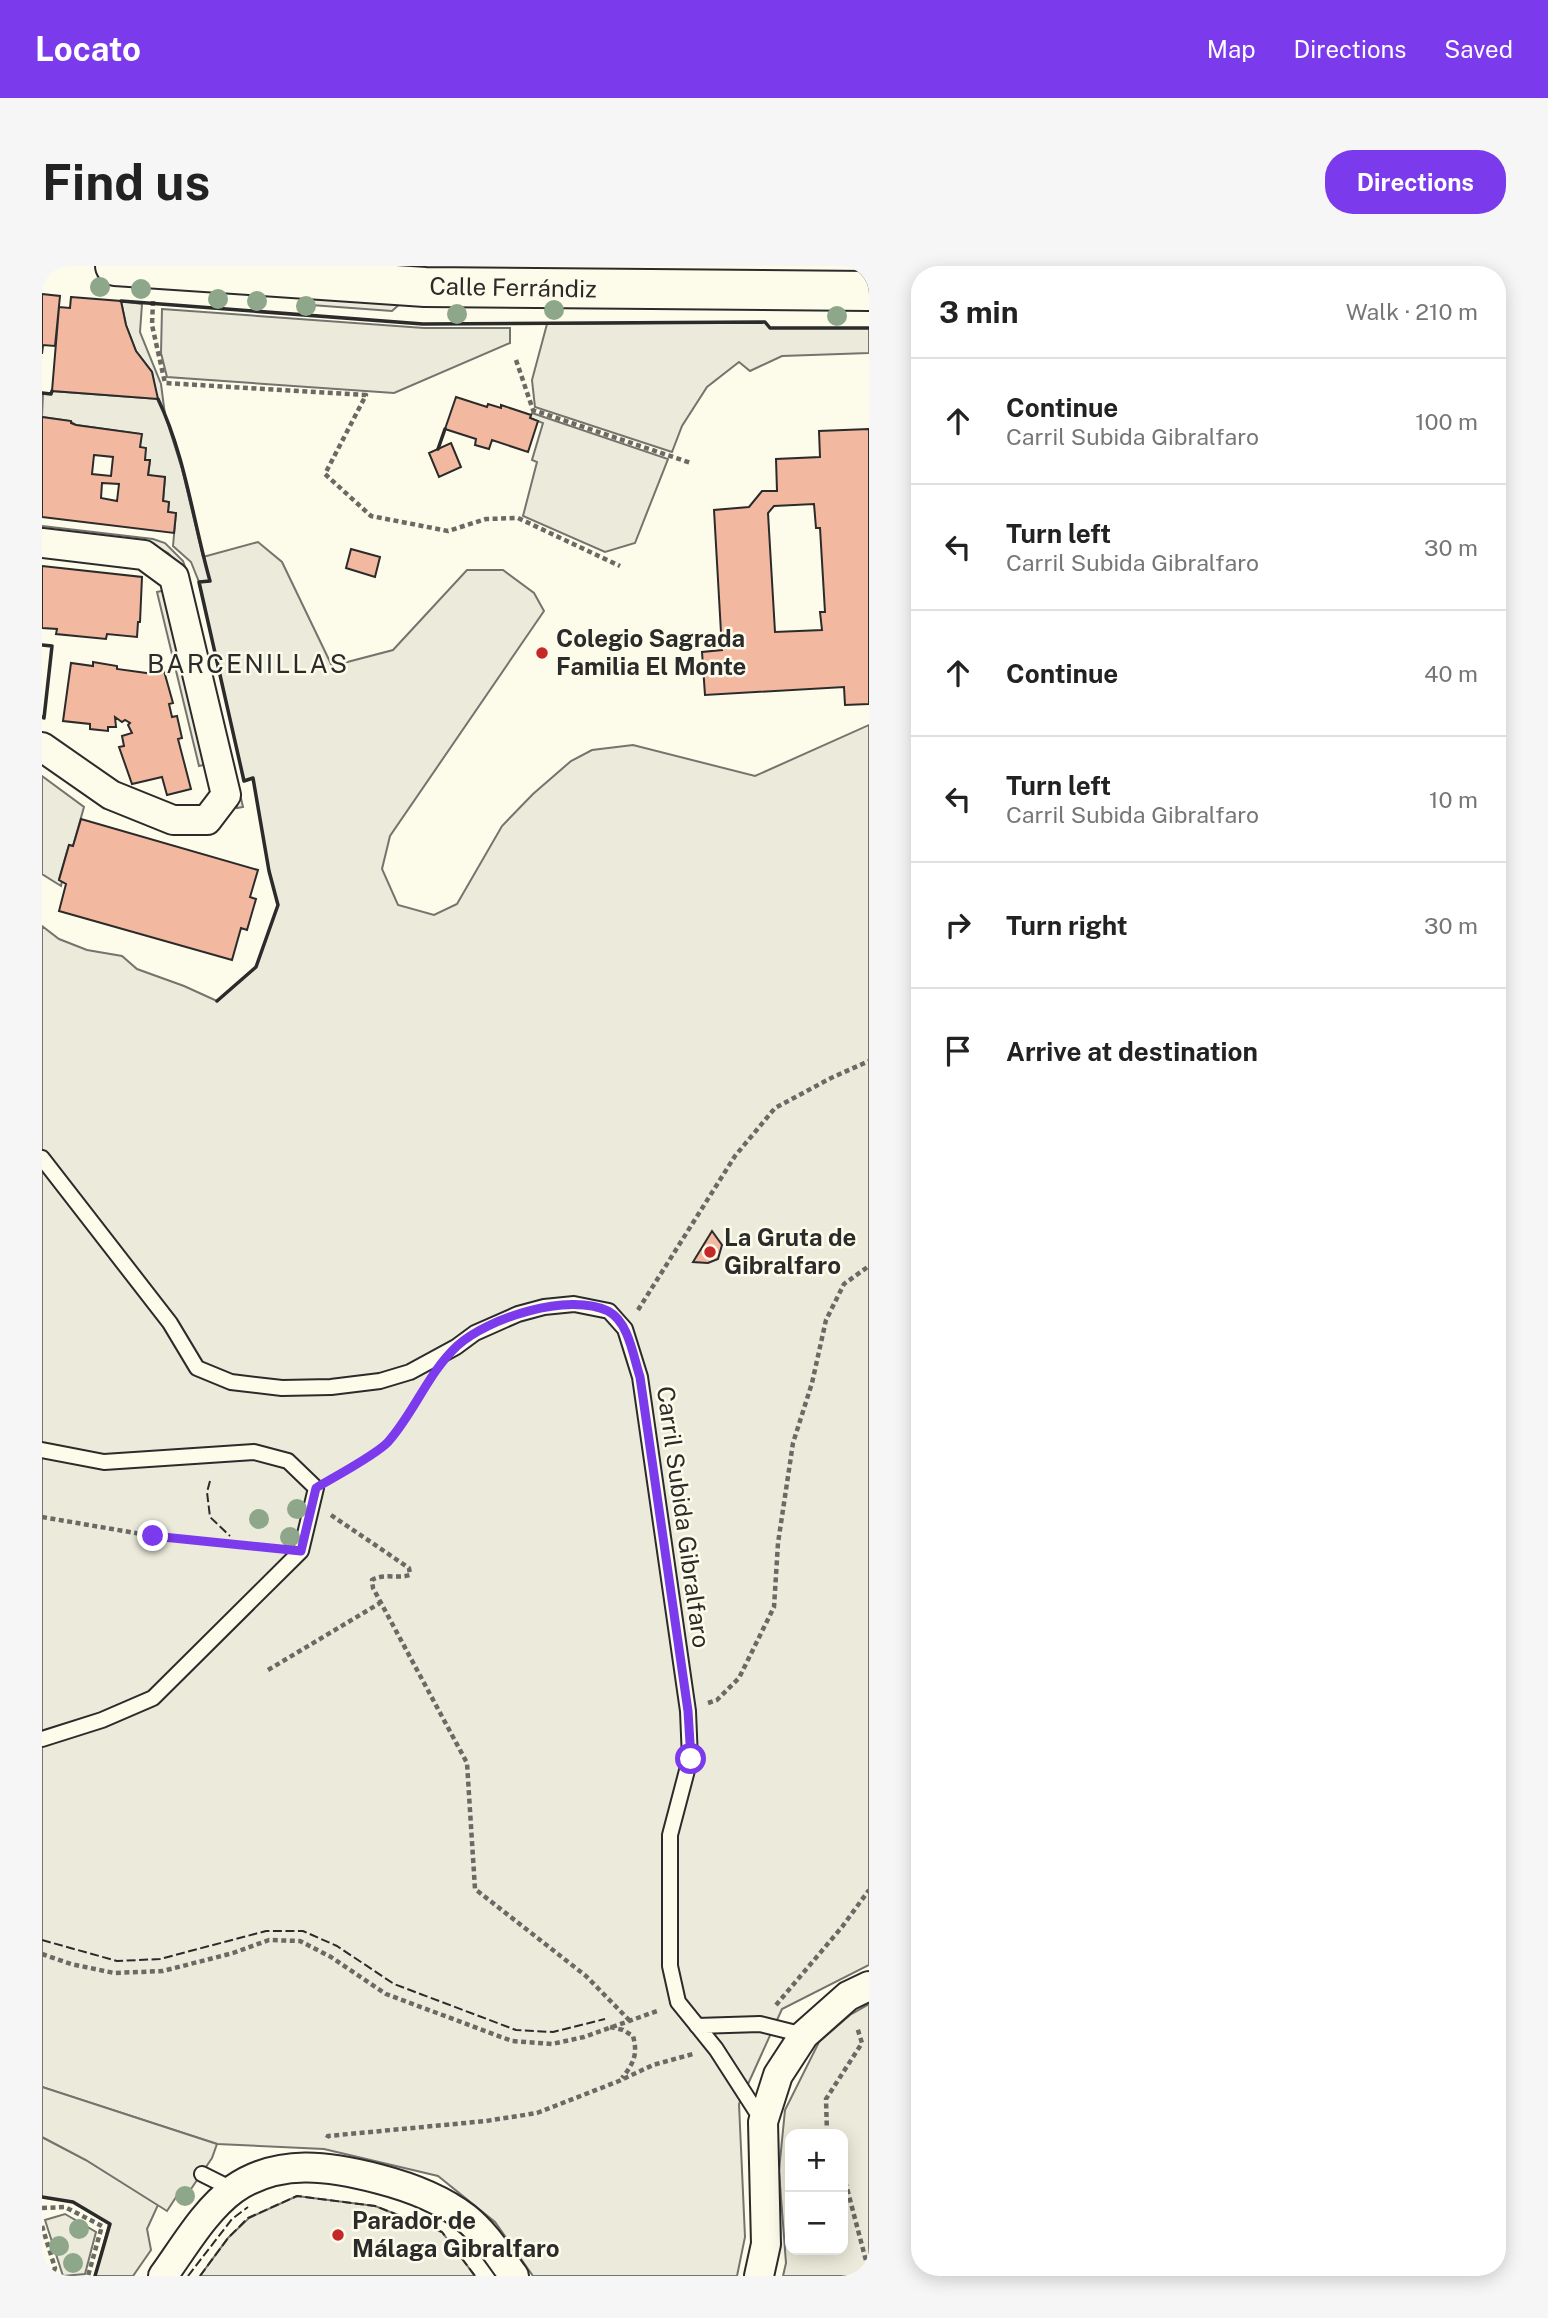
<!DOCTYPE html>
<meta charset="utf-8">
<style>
body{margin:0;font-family:"Public Sans",sans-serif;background:#f6f6f6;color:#222}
.controls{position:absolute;right:21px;bottom:21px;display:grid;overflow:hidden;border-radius:14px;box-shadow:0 4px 18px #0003}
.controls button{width:63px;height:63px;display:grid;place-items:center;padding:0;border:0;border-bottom:2px solid #e0e0e0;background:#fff;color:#222;font:35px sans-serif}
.stop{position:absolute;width:21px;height:21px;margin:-16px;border:5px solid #7c3aed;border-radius:50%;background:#fff}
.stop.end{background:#7c3aed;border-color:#fff;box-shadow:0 2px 7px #0008}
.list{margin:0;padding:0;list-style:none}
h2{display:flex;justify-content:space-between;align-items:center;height:91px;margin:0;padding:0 28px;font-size:30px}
h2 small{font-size:23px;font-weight:400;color:#767676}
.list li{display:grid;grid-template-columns:46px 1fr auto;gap:21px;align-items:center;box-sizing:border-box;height:126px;padding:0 28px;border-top:2px solid #e0e0e0}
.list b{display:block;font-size:26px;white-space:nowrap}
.list p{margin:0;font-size:23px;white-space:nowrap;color:#767676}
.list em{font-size:23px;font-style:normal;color:#767676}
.icon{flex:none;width:38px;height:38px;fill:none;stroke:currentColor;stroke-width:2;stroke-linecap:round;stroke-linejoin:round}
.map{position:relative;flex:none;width:827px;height:2010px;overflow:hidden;border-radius:28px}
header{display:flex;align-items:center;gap:42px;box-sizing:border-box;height:98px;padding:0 35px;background:#7c3aed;color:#fff}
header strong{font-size:33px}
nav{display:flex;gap:38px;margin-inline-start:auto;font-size:24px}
.intro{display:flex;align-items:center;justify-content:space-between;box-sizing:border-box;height:168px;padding:0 42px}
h1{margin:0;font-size:49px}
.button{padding:18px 32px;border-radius:28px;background:#7c3aed;color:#fff;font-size:24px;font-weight:700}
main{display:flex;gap:42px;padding:0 42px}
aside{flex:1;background:#fff;border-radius:28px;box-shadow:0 4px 18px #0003}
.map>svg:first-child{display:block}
</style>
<header>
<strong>Locato</strong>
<nav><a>Map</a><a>Directions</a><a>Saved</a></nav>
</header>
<div class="intro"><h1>Find us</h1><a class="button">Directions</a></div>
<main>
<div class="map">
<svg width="827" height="2010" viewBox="0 0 827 2010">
<rect width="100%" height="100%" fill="#fdfbea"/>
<!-- green -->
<path fill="#ecebdb" stroke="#74746e" stroke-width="2" fill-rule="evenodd" d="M79 35 100 38 98 66 119 118 123 149 140 203 161 291 216 276 240 296 290 400 351 384 425 304H461L492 327 502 345 348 570 340 603 356 639 392 649 415 638 460 560 491 528 529 495 550 484 591 479 713 510 827 459V1699L740 1743 697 1838 703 1971 695 2010H491L453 1956 396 1910 282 1883 175 1878 0 1821V660L17 673 45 684 80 690 95 703 142 720 175 735 214 701 236 639 227 605 211 512 202 515 157 316 149 296 131 280 134 247 126 246 127 236 121 235 123 212 106 209 108 195 103 194 98 181 99 168 34 159 28 155 0 151 1 127 9 128 10 125 115 133 110 106 94 85 84 59Z
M120 43 382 62H468V77L352 127 125 111 119 87Z
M723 56 728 62H827V87L740 90 708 105 697 96 665 121 640 160 630 186 493 141 490 114 505 58Z
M490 147 626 193 593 277 563 286 481 250 495 196 490 194 501 157 488 152Z
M0 510 42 541 31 580 27 579 17 613 20 615 19 620 0 608Z
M827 1738V2010H741L744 1997 737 1905 743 1844 777 1776 808 1749ZM748 1868H801V1984H748Z
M0 1871 44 1894 116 1939 105 1963 109 1984 91 2010H53L67 1958 31 1936 0 1931Z
M255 1930 333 1940 400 1966 433 2010H158L186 1972 207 1952Z
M23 1948 54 1966 43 2008 21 2010 3 1954Z"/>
<!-- parking -->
<path fill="#eceadb" stroke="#74746e" stroke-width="2" d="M261 29 360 36 350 45 269 39Z
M0 260 111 273 123 277 141 295 147 312 201 541 195 542 141 313 136 299 126 287 110 279 0 266Z
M124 324 166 498 157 500 115 326Z
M0 1821 175 1878 170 1892 149 1923 140 1922 125 1945 44 1894 0 1871Z"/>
<!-- building -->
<path fill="#f2b8a0" stroke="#2b2b2b" stroke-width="2" fill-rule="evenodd" d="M0 28 18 30 13 80 1 79 0 88Z
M29 31 79 35 84 59 94 85 110 106 116 133 10 125 17 41 28 42Z
M414 131 445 141 446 138 459 142V139L489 149 488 152 496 155 486 186 450 174 447 183 433 179 434 173 403 163Z
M0 151 29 155V157L34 159 100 168 98 181 104 182 103 194H108L106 209 123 211 121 235 127 236 126 246 134 247 132 267 0 251ZM52 189 71 191 69 210 50 208ZM60 217 77 218 75 235 59 232Z
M827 163V438L803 439 802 421 663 429 660 386 680 384 672 244 707 241 720 225H735L734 193 778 191 777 165ZM772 238 774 262H778L783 346H778L780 364 733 366 726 247 732 240Z
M409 177 419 201 397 211 387 187Z
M309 283 338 291 333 311 304 302Z
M0 300 100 311 98 356H96L95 371 65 368 64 373 14 368 15 363 0 362Z
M51 396 75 400V403L112 408V404L122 405 131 437 127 438 130 451 135 450 140 472 136 473 149 523 125 529 120 511 90 518 77 481 82 480 80 470 90 467 86 459 88 457 83 454 80 456 73 451 74 461H66V465L48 463V458L21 455 29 397 51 400Z
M39 553 216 604 208 631 214 633 205 664 199 662 190 694 17 645 24 618 17 614 27 579 31 580Z
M670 965 680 979 676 993 666 997 651 996Z"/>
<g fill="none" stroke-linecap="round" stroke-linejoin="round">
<defs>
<path id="service" d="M0 892 128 1057 155 1102 189 1116 240 1122 289 1121 338 1115 368 1106 414 1081 433 1067 476 1048 502 1041 532 1038 567 1045 583 1063 598 1111 646 1445 648 1493 628 1569V1700L636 1736 674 1783 721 1856
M0 1184 62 1196 212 1186 246 1195 274 1222 259 1285 111 1432 60 1454 0 1473
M655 1760 718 1758 762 1769
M160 1908 192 1924"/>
<path id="minor" d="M0 277 102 289 132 311 184 529 165 554H131L69 529 0 481
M121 2010C142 1981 163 1944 192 1923 237 1892 288 1900 337 1913 368 1921 398 1932 424 1952 444 1968 457 1990 472 2010
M717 2010 724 1978 721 1856 736 1809 762 1769 806 1730 827 1720"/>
<path id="secondary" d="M73 0 383 21 827 25"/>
</defs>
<!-- service casing -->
<use href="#service" stroke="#2b2b2b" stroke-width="18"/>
<!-- minor casing -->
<use href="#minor" stroke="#2b2b2b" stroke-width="32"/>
<!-- secondary casing -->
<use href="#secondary" stroke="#2b2b2b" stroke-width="42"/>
<!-- path -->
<path stroke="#6a6964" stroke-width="4.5" stroke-dasharray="5 3.5" stroke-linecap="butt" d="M111 35 110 59 123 117 324 129 283 208 329 250 406 265 444 253 476 252 578 300
M474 94 491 144 649 197
M596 1044 693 890 733 842 789 812 827 795
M293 1210 345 1177 381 1126
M289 1249 367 1302 368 1309C355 1313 342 1307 330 1314L331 1322 425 1497 433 1623 544 1710 588 1755
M0 1251 111 1270 230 1282
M226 1404 338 1337
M666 1437 675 1434 697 1412 732 1341 736 1277 751 1177 770 1117 784 1054 802 1018 827 1000
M0 1688 29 1698 72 1707 121 1705 191 1687 227 1674 258 1675 289 1691 344 1728 470 1775 510 1778 542 1771 618 1744
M734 1739 800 1661 827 1624
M568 1761 581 1764 591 1770C596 1788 592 1797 580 1812
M785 1868 784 1833 820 1777 815 1761
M285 1872 286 1870 444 1855 495 1847 577 1815 611 1799 651 1788
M801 1907 827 2006
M0 1942 23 1941 60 1960 46 2010
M0 1960 13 2002 10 2010"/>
<!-- service -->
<use href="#service" stroke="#fdfbea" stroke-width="14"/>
<!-- minor -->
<use href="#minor" stroke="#fdfbea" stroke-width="28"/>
<!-- secondary -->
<use href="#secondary" stroke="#fdfbea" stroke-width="38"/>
<!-- fence -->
<path stroke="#2b2b2b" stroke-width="2" stroke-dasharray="9 3.5" stroke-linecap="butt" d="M168 1215 165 1226 168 1251 188 1270
M0 1674 75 1695 118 1693 224 1665H261L295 1680 352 1718 474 1764 511 1766 563 1753
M146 2010 190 1953 206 1941
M158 2010 186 1972 206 1952 255 1930 333 1940 400 1966 433 2010"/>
<!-- wall -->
<path stroke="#2b2b2b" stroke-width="3.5" d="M79 35 381 58 723 56 728 62H827
M0 127 9 128 10 125
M116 133C143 189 151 255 168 315L157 316 202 515 211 512 227 605 236 639 214 701 175 735
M396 183 403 163
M0 379 10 380 2 452 0 451
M0 1931 31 1936 68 1958 53 2010"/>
</g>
<!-- trees -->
<g fill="#8ea78a">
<circle cx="58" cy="21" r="10"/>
<circle cx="99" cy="23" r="10"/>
<circle cx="176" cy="33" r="10"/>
<circle cx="215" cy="35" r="10"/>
<circle cx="264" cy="40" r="10"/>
<circle cx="512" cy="44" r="10"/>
<circle cx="415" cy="48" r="10"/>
<circle cx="795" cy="50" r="10"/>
<circle cx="255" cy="1243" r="10"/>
<circle cx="217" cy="1253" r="10"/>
<circle cx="248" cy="1271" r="10"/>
<circle cx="143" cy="1930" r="10"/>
<circle cx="37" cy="1963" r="10"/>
<circle cx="17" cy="1980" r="10"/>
<circle cx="31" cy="1997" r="10"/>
</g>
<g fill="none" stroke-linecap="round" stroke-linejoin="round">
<!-- route -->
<path stroke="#7c3aed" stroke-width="9" d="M111 1270 259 1285 274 1222C292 1211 334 1189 346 1176 372 1147 386 1107 415 1080 446 1052 526 1026 566 1045 587 1056 591 1090 598 1111L646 1445 649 1493"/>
</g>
<!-- markers -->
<g fill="#c62828" stroke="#fdfbea" stroke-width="2.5">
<circle cx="500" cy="387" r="7"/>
<circle cx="668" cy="986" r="7"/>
<circle cx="296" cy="1969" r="7"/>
</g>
<g text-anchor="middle" stroke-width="5" stroke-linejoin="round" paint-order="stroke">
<!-- street labels -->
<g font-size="24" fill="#2b2b2b" stroke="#fdfbea">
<text transform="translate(471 22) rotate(1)" y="8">Calle Ferrándiz</text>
<text transform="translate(641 1251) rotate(82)" y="8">Carril Subida Gibralfaro</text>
</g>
<!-- poi labels -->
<g font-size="24" font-weight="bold" fill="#2b2b2b" stroke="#fdfbea" text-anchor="start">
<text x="514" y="381">Colegio Sagrada<tspan x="514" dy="28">Familia El Monte</tspan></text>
<text x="682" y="980">La Gruta de<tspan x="682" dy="28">Gibralfaro</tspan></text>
<text x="310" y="1963">Parador de<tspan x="310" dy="28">Málaga Gibralfaro</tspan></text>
</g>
<!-- neighbourhood labels -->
<g font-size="26" letter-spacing="2" fill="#2b2b2b" stroke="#fdfbea">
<text x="206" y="407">BARCENILLAS</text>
</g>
</g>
</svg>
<div class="controls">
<button>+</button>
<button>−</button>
</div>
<div class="stop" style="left:649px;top:1493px"></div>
<div class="stop end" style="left:111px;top:1270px"></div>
</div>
<aside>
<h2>3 min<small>Walk · 210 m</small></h2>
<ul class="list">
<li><svg class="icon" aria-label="ahead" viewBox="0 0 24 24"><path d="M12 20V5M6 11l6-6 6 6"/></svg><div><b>Continue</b><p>Carril Subida Gibralfaro</p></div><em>100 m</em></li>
<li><svg class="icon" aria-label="left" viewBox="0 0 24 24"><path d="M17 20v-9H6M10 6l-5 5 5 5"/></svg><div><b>Turn left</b><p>Carril Subida Gibralfaro</p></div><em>30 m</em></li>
<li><svg class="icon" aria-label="ahead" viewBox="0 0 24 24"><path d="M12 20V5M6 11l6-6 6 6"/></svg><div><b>Continue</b></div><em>40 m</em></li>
<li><svg class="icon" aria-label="left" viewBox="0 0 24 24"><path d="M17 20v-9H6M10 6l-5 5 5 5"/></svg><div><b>Turn left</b><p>Carril Subida Gibralfaro</p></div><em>10 m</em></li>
<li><svg class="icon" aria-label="right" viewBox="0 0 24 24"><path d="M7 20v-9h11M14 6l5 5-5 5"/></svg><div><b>Turn right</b></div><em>30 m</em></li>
<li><svg class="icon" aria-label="arrive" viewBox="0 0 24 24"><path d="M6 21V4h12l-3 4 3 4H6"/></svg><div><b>Arrive at destination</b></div></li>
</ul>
</aside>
</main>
